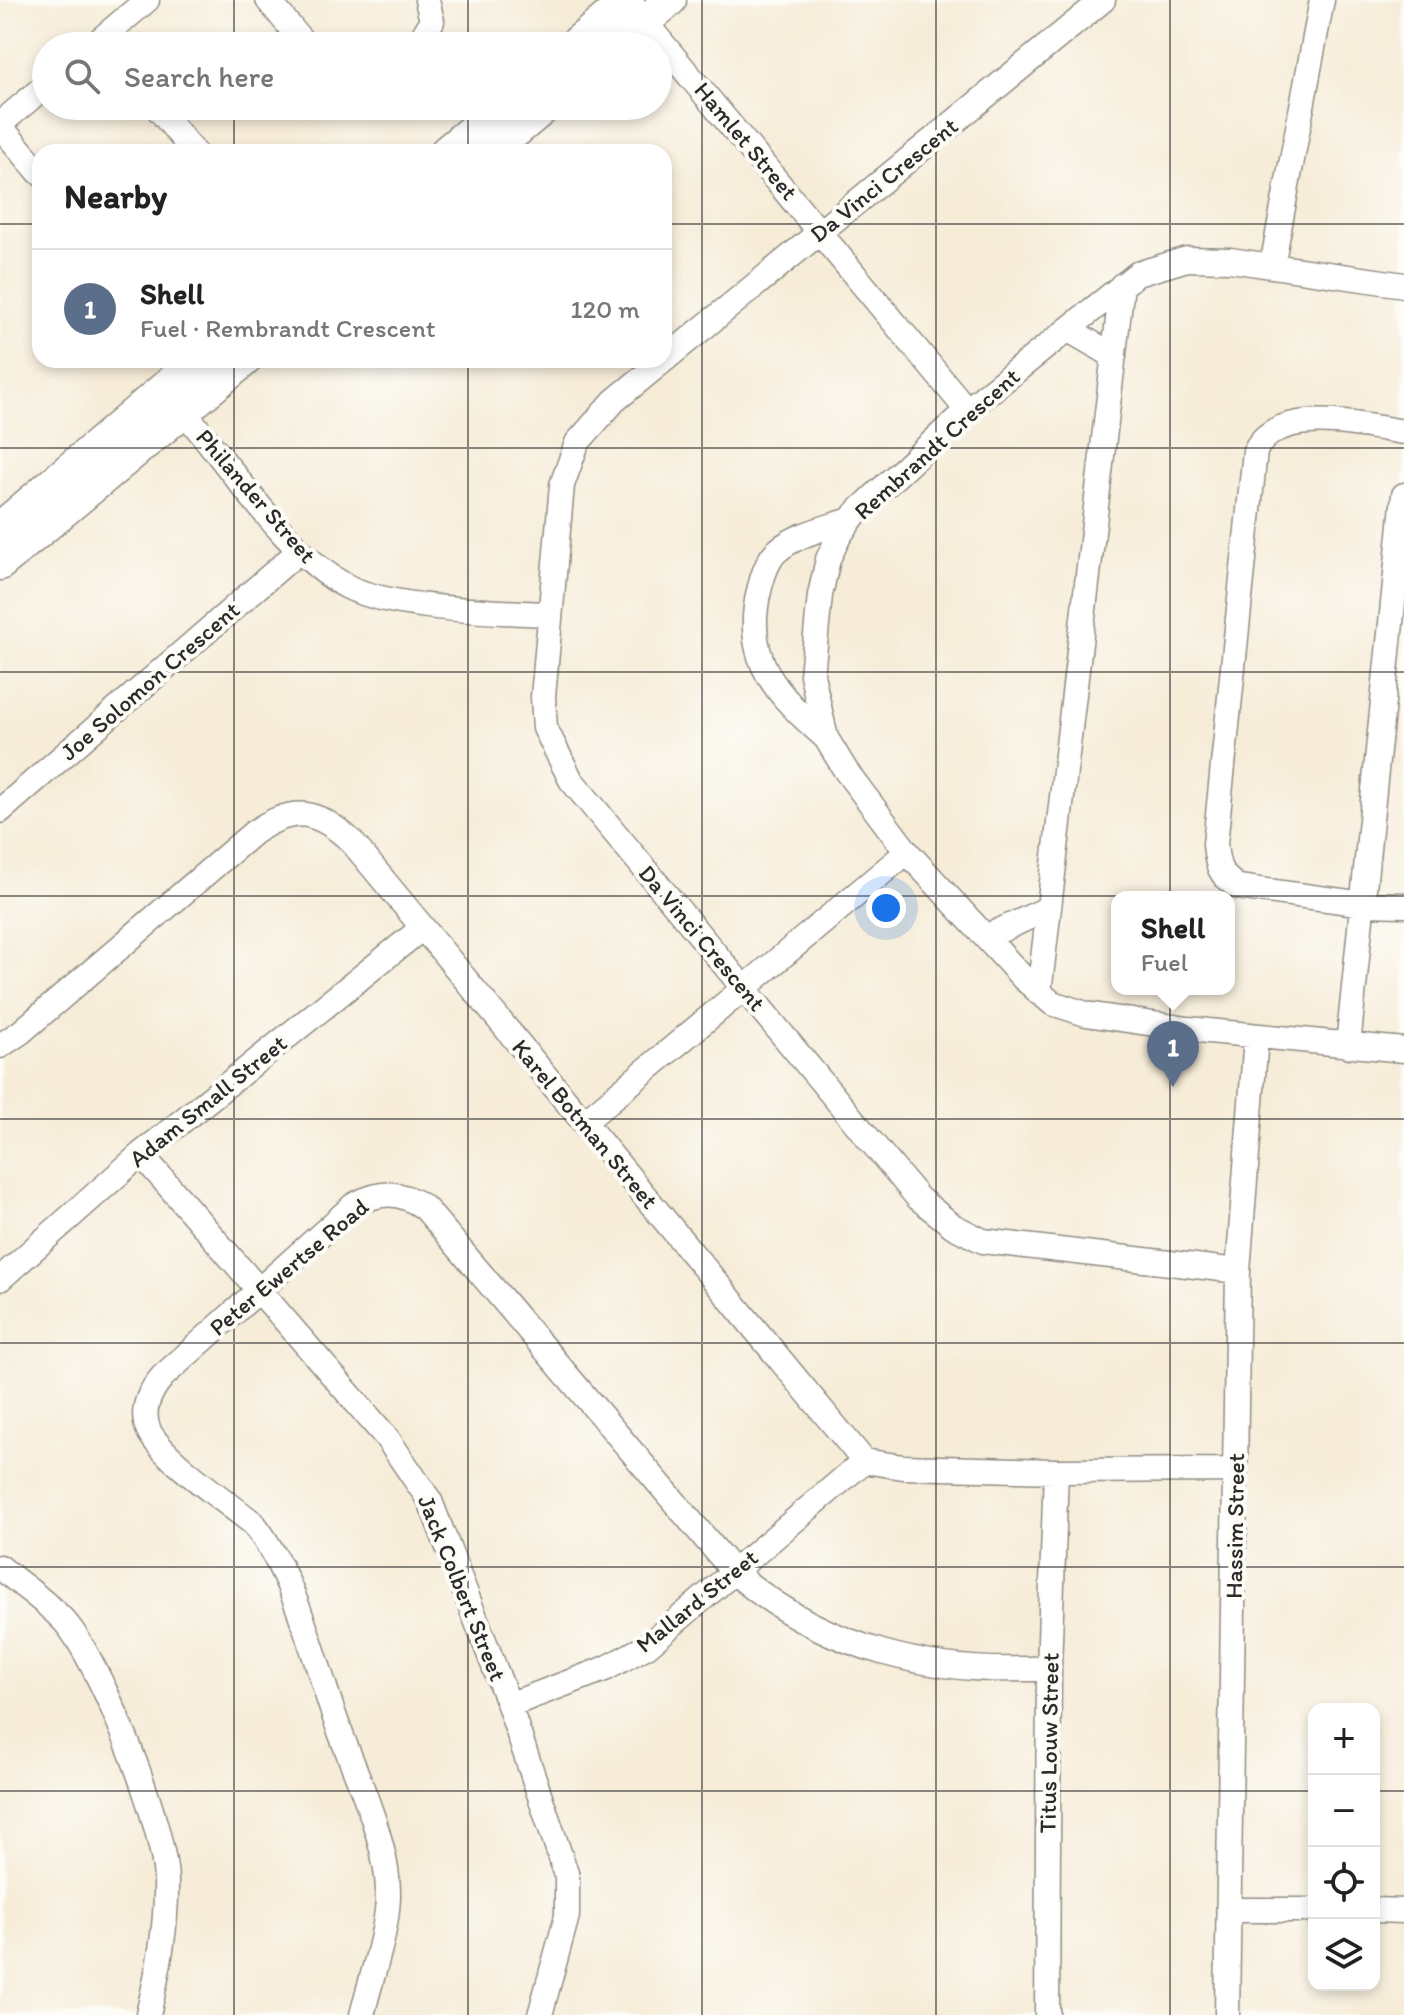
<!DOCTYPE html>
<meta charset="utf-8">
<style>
body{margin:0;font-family:Itim,sans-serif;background:#f6f6f6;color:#222}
.controls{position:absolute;right:24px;bottom:24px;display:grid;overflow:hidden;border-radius:16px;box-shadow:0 4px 12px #0003}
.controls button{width:72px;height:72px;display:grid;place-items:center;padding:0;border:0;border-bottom:2px solid #e0e0e0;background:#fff;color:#222;font:40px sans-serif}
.you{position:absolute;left:886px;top:908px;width:28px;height:28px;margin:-20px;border:6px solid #fff;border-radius:50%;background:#1a73e8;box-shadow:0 0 0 12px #1a73e833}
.badge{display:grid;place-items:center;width:52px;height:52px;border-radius:50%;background:#0b8043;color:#fff;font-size:26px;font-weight:700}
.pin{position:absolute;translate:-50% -66px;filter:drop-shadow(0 2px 4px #0008)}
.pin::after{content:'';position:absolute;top:42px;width:28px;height:24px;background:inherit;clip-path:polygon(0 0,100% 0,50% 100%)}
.popup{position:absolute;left:1111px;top:891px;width:124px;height:104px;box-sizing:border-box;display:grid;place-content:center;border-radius:16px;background:#fff;filter:drop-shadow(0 2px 6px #0005);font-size:26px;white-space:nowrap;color:#767676}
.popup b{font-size:30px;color:#222}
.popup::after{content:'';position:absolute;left:50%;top:100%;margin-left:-16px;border:16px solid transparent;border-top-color:#fff}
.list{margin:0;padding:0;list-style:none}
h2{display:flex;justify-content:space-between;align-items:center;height:104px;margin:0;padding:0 32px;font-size:34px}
h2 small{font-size:26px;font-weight:400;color:#767676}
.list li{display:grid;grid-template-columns:52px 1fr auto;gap:24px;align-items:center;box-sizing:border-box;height:120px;padding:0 32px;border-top:2px solid #e0e0e0}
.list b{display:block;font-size:30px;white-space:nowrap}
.list p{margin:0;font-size:26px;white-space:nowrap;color:#767676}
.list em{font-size:26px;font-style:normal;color:#767676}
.icon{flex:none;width:44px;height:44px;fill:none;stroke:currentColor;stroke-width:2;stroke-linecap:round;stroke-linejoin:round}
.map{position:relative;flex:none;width:1404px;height:2015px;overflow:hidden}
.search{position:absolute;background:#fff;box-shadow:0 4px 12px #0003;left:32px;top:32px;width:640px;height:88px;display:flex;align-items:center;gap:20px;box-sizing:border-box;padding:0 28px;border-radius:44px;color:#767676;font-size:30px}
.panel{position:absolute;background:#fff;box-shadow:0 4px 12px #0003;left:32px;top:144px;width:640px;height:224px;border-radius:24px}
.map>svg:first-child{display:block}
</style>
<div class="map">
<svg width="1404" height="2015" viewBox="0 0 1404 2015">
<rect width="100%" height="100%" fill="#fdfcf7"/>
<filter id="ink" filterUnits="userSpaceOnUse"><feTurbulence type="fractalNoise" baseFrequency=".0125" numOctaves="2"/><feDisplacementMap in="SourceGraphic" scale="16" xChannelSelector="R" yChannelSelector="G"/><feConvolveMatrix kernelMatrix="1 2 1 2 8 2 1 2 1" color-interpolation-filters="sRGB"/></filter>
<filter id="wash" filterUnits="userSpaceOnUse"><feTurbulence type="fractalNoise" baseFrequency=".006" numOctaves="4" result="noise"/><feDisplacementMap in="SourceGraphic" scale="32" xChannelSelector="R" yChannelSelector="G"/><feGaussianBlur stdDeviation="1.8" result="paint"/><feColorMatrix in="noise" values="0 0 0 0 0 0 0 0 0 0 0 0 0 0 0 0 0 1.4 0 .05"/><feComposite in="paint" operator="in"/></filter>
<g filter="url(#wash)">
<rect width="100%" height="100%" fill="#f6ecd8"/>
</g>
<g filter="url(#ink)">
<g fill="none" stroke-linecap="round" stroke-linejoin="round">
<defs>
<path id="minor" d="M268 0 306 46
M1103 0 614 401 577 443 562 485 543 697 545 728 571 780 918 1198 953 1226 983 1241 1238 1271
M634 9 967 410
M93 46 147 0
M417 46 432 21 427 0
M156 106 194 152
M0 124 46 85
M0 126 40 173
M1272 266 1322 0
M1404 285 1230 260 1187 259 1137 274 967 410 855 514 839 536 828 559 820 595 812 675 826 738 846 771 907 852 1024 979 1052 1003 1086 1014 1188 1029 1404 1050
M1069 330 1114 356
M173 399C222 453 285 555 348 587 392 609 497 612 548 614
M1404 432C1363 426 1278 404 1255 451L1215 844C1217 865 1219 875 1238 887L1364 904 1404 905
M826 738C778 696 742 660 759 591 762 578 767 561 776 552 795 534 827 528 850 520
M0 811 299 551
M986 937 1047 909
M1039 993 1122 285
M0 1046 21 1032 253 833C293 805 317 809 352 842L864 1461 903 1467 1056 1471 1236 1470
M1348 1046 1404 495
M584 1122 907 852
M141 1154 387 1438 430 1501 509 1705 567 1876V1916L540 2015
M0 1279 141 1154 421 929
M0 1567C21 1585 47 1602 65 1622 101 1663 166 1828 166 1882 167 1926 158 1972 148 2015
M509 1705 607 1668 647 1646 864 1461
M1229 1910H1314
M1374 1910 1404 1911
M362 2015C371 1977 387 1935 388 1896 389 1842 354 1771 336 1721 313 1656 296 1579 254 1524 227 1502 166 1461 150 1433 139 1412 149 1392 163 1376L354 1205C380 1191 400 1190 425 1208L734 1572C822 1649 934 1676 1049 1668
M1047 2015 1049 1668 1056 1471
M1227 2015 1238 1271 1256 1037"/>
<path id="major" d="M573 46 628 0
M616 46 670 0
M446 152 501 106
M491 152 546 106
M0 528 197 360
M0 564 245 360"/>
</defs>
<!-- minor casing -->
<use href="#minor" stroke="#908c82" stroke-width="27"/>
<!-- major casing -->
<use href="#major" stroke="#908c82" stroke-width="35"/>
<!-- minor -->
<use href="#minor" stroke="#fff" stroke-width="24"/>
<!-- major -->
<use href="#major" stroke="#fff" stroke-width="32"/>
</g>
</g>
<!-- grid -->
<path fill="none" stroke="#2b2b2b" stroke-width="2" stroke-opacity="0.55" d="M234 0V46M468 0V46M702 0V2015M936 0V2015M1170 0V2015M234 106V152M468 106V152M0 224H40M664 224H1404M234 360V2015M468 360V2015M0 448H1404M0 672H1404M0 896H1404M0 1119H1404M0 1343H1404M0 1567H1404M0 1791H1314M1374 1791H1404"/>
<g text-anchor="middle" stroke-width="8" stroke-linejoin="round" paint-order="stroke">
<!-- street labels -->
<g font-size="24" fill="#2b2b2b" stroke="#fdfcf7">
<text transform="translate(746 141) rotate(50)" y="8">Hamlet Street</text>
<text transform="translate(884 180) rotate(-39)" y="8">Da Vinci Crescent</text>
<text transform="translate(937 444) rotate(-42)" y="8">Rembrandt Crescent</text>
<text transform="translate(256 496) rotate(49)" y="8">Philander Street</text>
<text transform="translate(150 681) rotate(-41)" y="8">Joe Solomon Crescent</text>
<text transform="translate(702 938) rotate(50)" y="8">Da Vinci Crescent</text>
<text transform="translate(208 1101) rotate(-39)" y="8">Adam Small Street</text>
<text transform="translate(585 1124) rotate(50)" y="8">Karel Botman Street</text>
<text transform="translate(289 1267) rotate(-40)" y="8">Peter Ewertse Road</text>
<text transform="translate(1235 1526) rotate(-89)" y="8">Hassim Street</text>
<text transform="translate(462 1588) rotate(68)" y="8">Jack Colbert Street</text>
<text transform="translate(697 1601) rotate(-39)" y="8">Mallard Street</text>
<text transform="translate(1049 1743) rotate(-89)" y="8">Titus Louw Street</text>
</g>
</g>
</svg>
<div class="controls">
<button>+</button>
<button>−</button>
<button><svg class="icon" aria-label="locate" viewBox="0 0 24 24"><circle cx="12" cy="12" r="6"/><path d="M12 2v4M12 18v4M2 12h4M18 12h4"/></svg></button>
<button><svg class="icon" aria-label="layers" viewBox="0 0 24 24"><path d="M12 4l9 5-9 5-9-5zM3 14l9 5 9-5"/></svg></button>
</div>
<div class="you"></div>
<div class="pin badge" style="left:1173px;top:1087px;background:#5c6f8a">1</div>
<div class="popup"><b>Shell</b>Fuel</div>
<div class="search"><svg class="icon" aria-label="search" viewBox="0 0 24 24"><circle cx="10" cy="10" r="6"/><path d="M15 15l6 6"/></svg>Search here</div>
<section class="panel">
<h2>Nearby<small></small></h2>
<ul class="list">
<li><span class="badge" style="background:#5c6f8a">1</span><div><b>Shell</b><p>Fuel · Rembrandt Crescent</p></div><em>120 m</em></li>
</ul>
</section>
</div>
